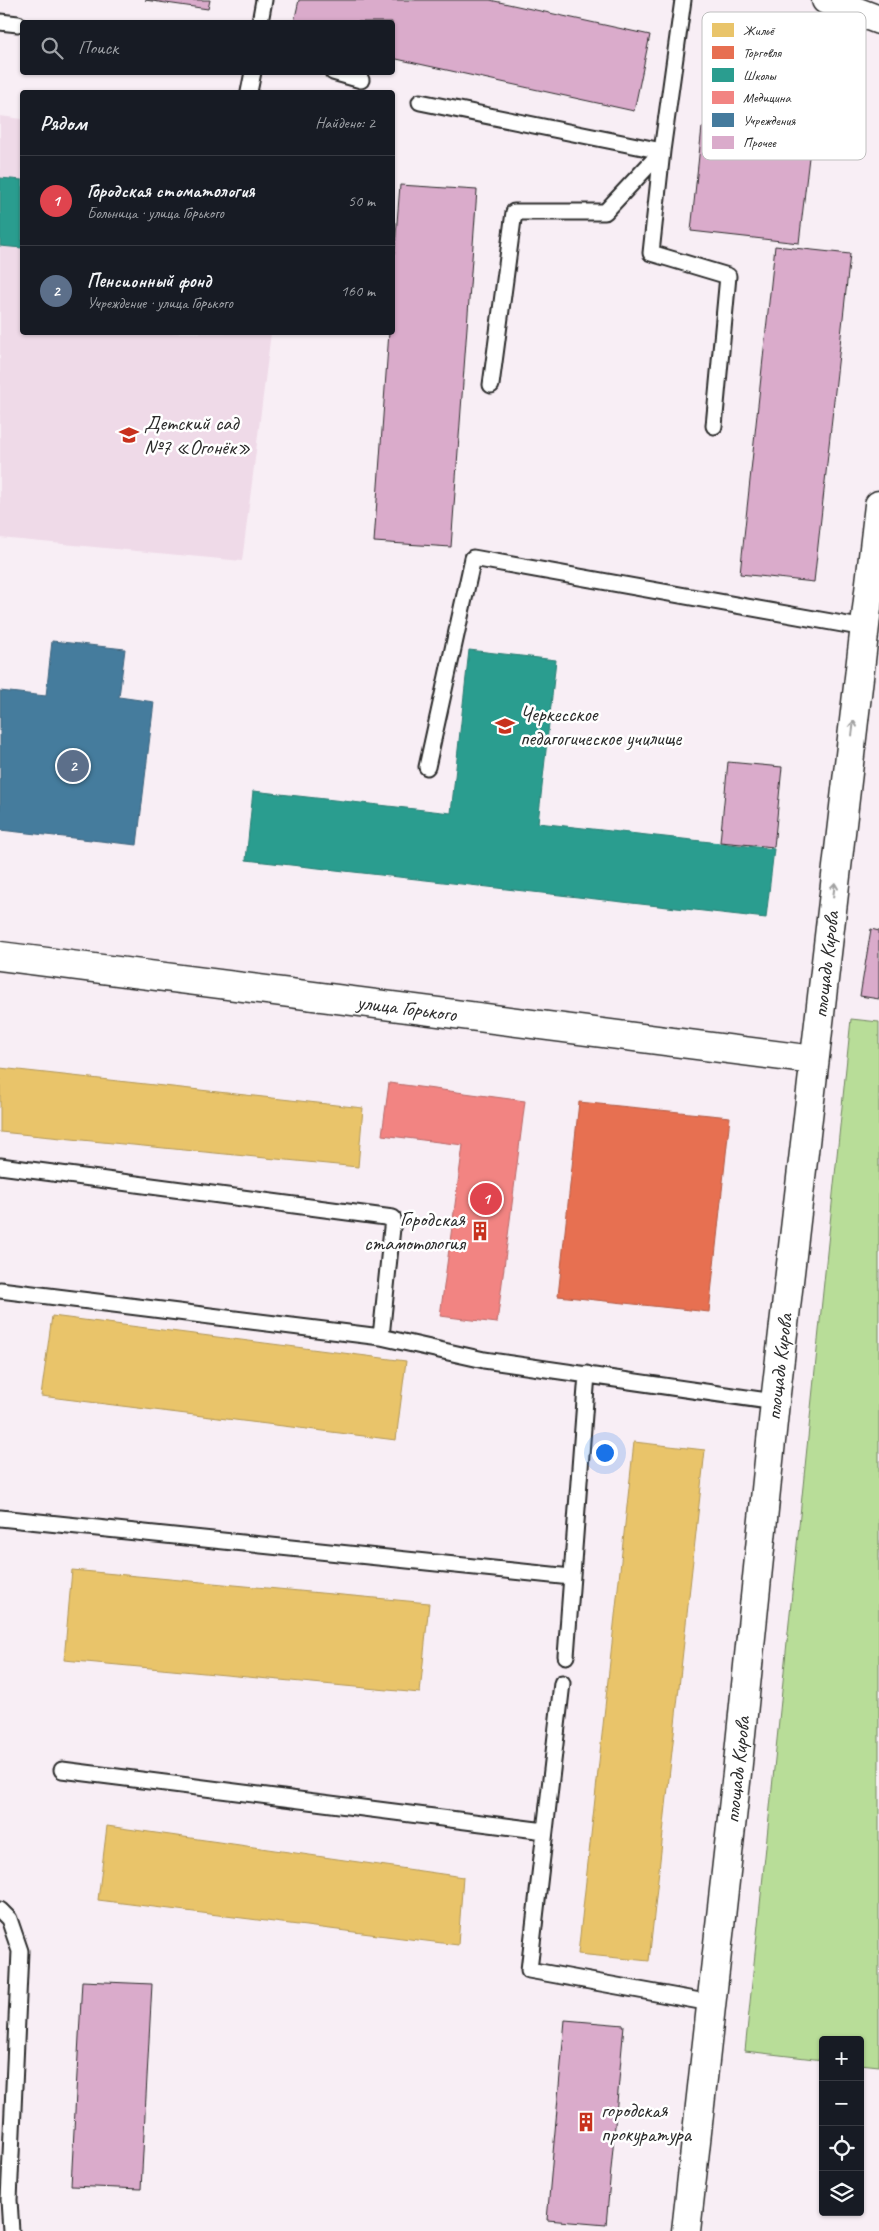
<!DOCTYPE html>
<html lang="ru">
<meta charset="utf-8">
<style>
body{margin:0;font-family:Caveat,sans-serif;background:#20242c;color:#f1f3f6}
.controls{position:absolute;right:15px;bottom:15px;display:grid;overflow:hidden;border-radius:5px;box-shadow:0 1px 4px #0004}
.controls button{width:45px;height:45px;display:grid;place-items:center;padding:0;border:0;border-bottom:1px solid #363941;background:#171b24;color:#f1f3f6;font:25px sans-serif}
.you{position:absolute;left:604px;top:1452px;width:18px;height:18px;margin:-12px;border:4px solid #fff;border-radius:50%;background:#1a73e8;box-shadow:0 0 0 8px #1a73e833}
.badge{display:grid;place-items:center;width:32px;height:32px;border-radius:50%;background:#ea580c;color:#fff;font-size:16px;font-weight:700}
.pin{position:absolute;translate:-50% -50%;border:2px solid #fff;box-shadow:0 1px 5px #0006}
.list{margin:0;padding:0;list-style:none}
h2{display:flex;justify-content:space-between;align-items:center;height:65px;margin:0;padding:0 20px;font-size:21px}
h2 small{font-size:16px;font-weight:400;color:#9ea1a6}
.list li{display:grid;grid-template-columns:32px 1fr auto;gap:15px;align-items:center;box-sizing:border-box;height:90px;padding:0 20px;border-top:1px solid #363941}
.list b{display:block;font-size:19px;white-space:nowrap}
.list p{margin:0;font-size:16px;white-space:nowrap;color:#9ea1a6}
.list em{font-size:16px;font-style:normal;color:#9ea1a6}
.icon{flex:none;width:28px;height:28px;fill:none;stroke:currentColor;stroke-width:2;stroke-linecap:round;stroke-linejoin:round}
.map{position:relative;flex:none;width:879px;height:2231px;overflow:hidden}
.search{position:absolute;background:#171b24;box-shadow:0 1px 4px #0004;left:20px;top:20px;width:375px;height:55px;display:flex;align-items:center;gap:12px;box-sizing:border-box;padding:0 18px;border-radius:5px;color:#9ea1a6;font-size:19px}
.panel{position:absolute;background:#171b24;box-shadow:0 1px 4px #0004;left:20px;top:90px;width:375px;height:245px;border-radius:5px}
.map>svg:first-child{display:block}
</style>
<div class="map">
<svg width="879" height="2231" viewBox="0 0 879 2231">
<rect width="100%" height="100%" fill="#f8eef5"/>
<filter id="ink" filterUnits="userSpaceOnUse"><feTurbulence type="fractalNoise" baseFrequency=".02" numOctaves="2"/><feDisplacementMap in="SourceGraphic" scale="10" xChannelSelector="R" yChannelSelector="G"/><feConvolveMatrix kernelMatrix="1 2 1 2 8 2 1 2 1" color-interpolation-filters="sRGB"/></filter>
<g filter="url(#ink)">
<!-- built -->
<path fill="#efdae8" d="M0 116 22 119V332L271 333 242 561 0 538Z"/>
<!-- green -->
<path fill="#b8dd98" stroke="#728462" d="M851 1019 879 1022V2066L860 2064V2040H823V2060L745 2051Z"/>
<!-- homes -->
<path fill="#e9c46a" stroke="#b09657" d="M0 1068 363 1108 358 1167 0 1132Z
M52 1316 406 1361 396 1440 41 1396Z
M634 1442 705 1450 649 1961 578 1954Z
M72 1570 429 1603 420 1693 64 1660Z
M107 1826 463 1877 458 1945 98 1900Z"/>
<!-- shops -->
<path fill="#e76f51" stroke="#af5b46" d="M579 1102 730 1117 709 1312 558 1296Z"/>
<!-- schools -->
<path fill="#2a9d8f" stroke="#2a7b71" d="M0 178 22 180V248L0 246Z
M469 650 556 660 538 823 774 849 766 918 246 860 253 791 451 813Z"/>
<!-- health -->
<path fill="#f28482" stroke="#b66968" d="M389 1083 525 1101 497 1323 440 1316 463 1145 382 1135Z"/>
<!-- public -->
<path fill="#457b9d" stroke="#3d637b" d="M52 641 125 649 119 697 154 702 137 845 0 830V691L46 696Z"/>
<!-- building -->
<path fill="#daabcb" stroke="#2b2b2b" d="M145 0H210L208 9Z
M299 0H490L650 35 634 111 392 58V22H294Z
M702 127 811 140 799 243 691 231Z
M400 185 477 190 451 547 374 542 389 332H392V286Z
M775 246 850 254 814 582 740 574Z
M728 762 782 767 774 847 720 842Z
M871 929 879 931V999L860 996Z
M82 1981 152 1984 141 2189 71 2186Z
M565 2020 624 2025 606 2225 547 2220Z"/>
<g fill="none" stroke-linecap="round" stroke-linejoin="round">
<defs>
<path id="lane" d="M683 0 662 151 651 253 728 276 714 426
M0 22 18 24
M260 22 264 0
M333 72 361 80
M249 92 253 72
M420 102 662 151
M491 385 514 212H605L662 151
M427 767 473 558 865 628
M0 1166 393 1218 381 1337
M0 1290 381 1337 484 1360 775 1402
M0 1518 571 1577
M566 1656 587 1374
M562 1683 529 1970 711 2003
M62 1770 545 1831
M0 1910 9 1919 20 1951 9 2200 11 2231"/>
<g id="street">
<path id="s1" d="M686 2231 737 1773 775 1402 879 505"/>
</g>
<g id="secondary">
<path d="M826 0 879 20"/>
<path id="s2" d="M0 956 814 1060"/>
</g>
</defs>
<!-- lane casing -->
<use href="#lane" stroke="#2b2b2b" stroke-width="19"/>
<!-- street casing -->
<use href="#street" stroke="#2b2b2b" stroke-width="31"/>
<!-- secondary casing -->
<use href="#secondary" stroke="#2b2b2b" stroke-width="31"/>
<!-- lane -->
<use href="#lane" stroke="#fff" stroke-width="15"/>
<!-- street -->
<use href="#street" stroke="#fff" stroke-width="28"/>
<!-- secondary -->
<use href="#secondary" stroke="#fff" stroke-width="28"/>
</g>
<!-- one-way arrows -->
<defs><path id="oneway-shaft" d="M-6 0H5M1.5-3L5.5 0L1.5 3" fill="none" stroke-width="1.6" stroke-linecap="round" stroke-linejoin="round" transform="scale(1.25)"/></defs>
<g stroke="#a0a0a0">
<use href="#oneway-shaft" transform="translate(853 728) rotate(-83)"/>
<use href="#oneway-shaft" transform="translate(834 890) rotate(-83)"/>
</g>
</g>
<!-- icons -->
<defs>
<symbol id="school-bare" viewBox="-9 -9 18 18"><path d="M0-5L7-2L0 1L-7-2ZM-4 1L0 2.5L4 1V4Q0 6-4 4Z" fill="#c8321e" stroke="#fff" stroke-width="2.5" paint-order="stroke"/></symbol>
<symbol id="university-bare" viewBox="-9 -9 18 18"><path d="M0-5L7-2L0 1L-7-2ZM-4 1L0 2.5L4 1V4Q0 6-4 4Z" fill="#c8321e" stroke="#fff" stroke-width="2.5" paint-order="stroke"/></symbol>
<symbol id="building-bare" viewBox="-9 -9 18 18"><path d="M-4-6H4V6H1V3H-1V6H-4ZM-2.5-4.3h1.7v1.8h-1.7ZM.8-4.3h1.7v1.8H.8ZM-2.5-1h1.7V.8h-1.7ZM.8-1h1.7V.8H.8Z" fill="#c8321e" stroke="#fff" stroke-width="2.5" paint-order="stroke"/></symbol>
</defs>
<g fill-rule="evenodd">
<use href="#school-bare" x="115" y="421" width="28" height="28"/>
<use href="#university-bare" x="491" y="712" width="28" height="28"/>
<use href="#building-bare" x="466" y="1217" width="28" height="28"/>
<use href="#building-bare" x="572" y="2108" width="28" height="28"/>
</g>
<g text-anchor="middle" stroke-width="5" stroke-linejoin="round" paint-order="stroke">
<!-- poi labels -->
<g font-size="21" fill="#2b2b2b" stroke="#fff" text-anchor="start">
<text x="144" y="430">Детский сад<tspan x="144" dy="24">№7 «Огонёк»</tspan></text>
<text x="520" y="721">Черкесское<tspan x="520" dy="24">педагогическое училище</tspan></text>
<text x="465" y="1226" text-anchor="end">Городская<tspan x="465" dy="24">стамотология</tspan></text>
<text x="601" y="2117">городская<tspan x="601" dy="24">прокуратура</tspan></text>
</g>
<!-- street labels -->
<g font-size="21" fill="#2b2b2b" stroke="#fff">
<text dy="7" stroke="none"><textPath href="#s1" startOffset="1274">площадь Кирова</textPath></text>
<text dy="7" stroke="none"><textPath href="#s2" startOffset="410">улица Горького</textPath></text>
<text dy="7" stroke="none"><textPath href="#s1" startOffset="869">площадь Кирова</textPath></text>
<text dy="7" stroke="none"><textPath href="#s1" startOffset="464">площадь Кирова</textPath></text>
</g>
</g>
<!-- legend -->
<rect x="702" y="12" width="164" height="148" rx="8" fill="#fff" stroke="#bfbfbf" stroke-width="1"/>
<rect x="712" y="23" width="22" height="14" fill="#e9c46a"/>
<rect x="712" y="46" width="22" height="13" fill="#e76f51"/>
<rect x="712" y="68" width="22" height="14" fill="#2a9d8f"/>
<rect x="712" y="91" width="22" height="13" fill="#f28482"/>
<rect x="712" y="113" width="22" height="14" fill="#457b9d"/>
<rect x="712" y="136" width="22" height="13" fill="#daabcb"/>
<g font-size="14" fill="#2b2b2b">
<text x="743" y="35">Жильё</text>
<text x="743" y="57">Торговля</text>
<text x="743" y="80">Школы</text>
<text x="743" y="102">Медицина</text>
<text x="743" y="125">Учреждения</text>
<text x="743" y="147">Прочее</text>
</g>
</svg>
<div class="controls">
<button>+</button>
<button>−</button>
<button><svg class="icon" aria-label="locate" viewBox="0 0 24 24"><circle cx="12" cy="12" r="6"/><path d="M12 2v4M12 18v4M2 12h4M18 12h4"/></svg></button>
<button><svg class="icon" aria-label="layers" viewBox="0 0 24 24"><path d="M12 4l9 5-9 5-9-5zM3 14l9 5 9-5"/></svg></button>
</div>
<div class="you"></div>
<div class="pin badge" style="left:486px;top:1199px;background:#e0444e">1</div>
<div class="pin badge" style="left:73px;top:766px;background:#5c6f8a">2</div>
<div class="search"><svg class="icon" aria-label="search" viewBox="0 0 24 24"><circle cx="10" cy="10" r="6"/><path d="M15 15l6 6"/></svg>Поиск</div>
<section class="panel">
<h2>Рядом<small>Найдено: 2</small></h2>
<ul class="list">
<li><span class="badge" style="background:#e0444e">1</span><div><b>Городская стоматология</b><p>Больница · улица Горького</p></div><em>50 m</em></li>
<li><span class="badge" style="background:#5c6f8a">2</span><div><b>Пенсионный фонд</b><p>Учреждение · улица Горького</p></div><em>160 m</em></li>
</ul>
</section>
</div>
